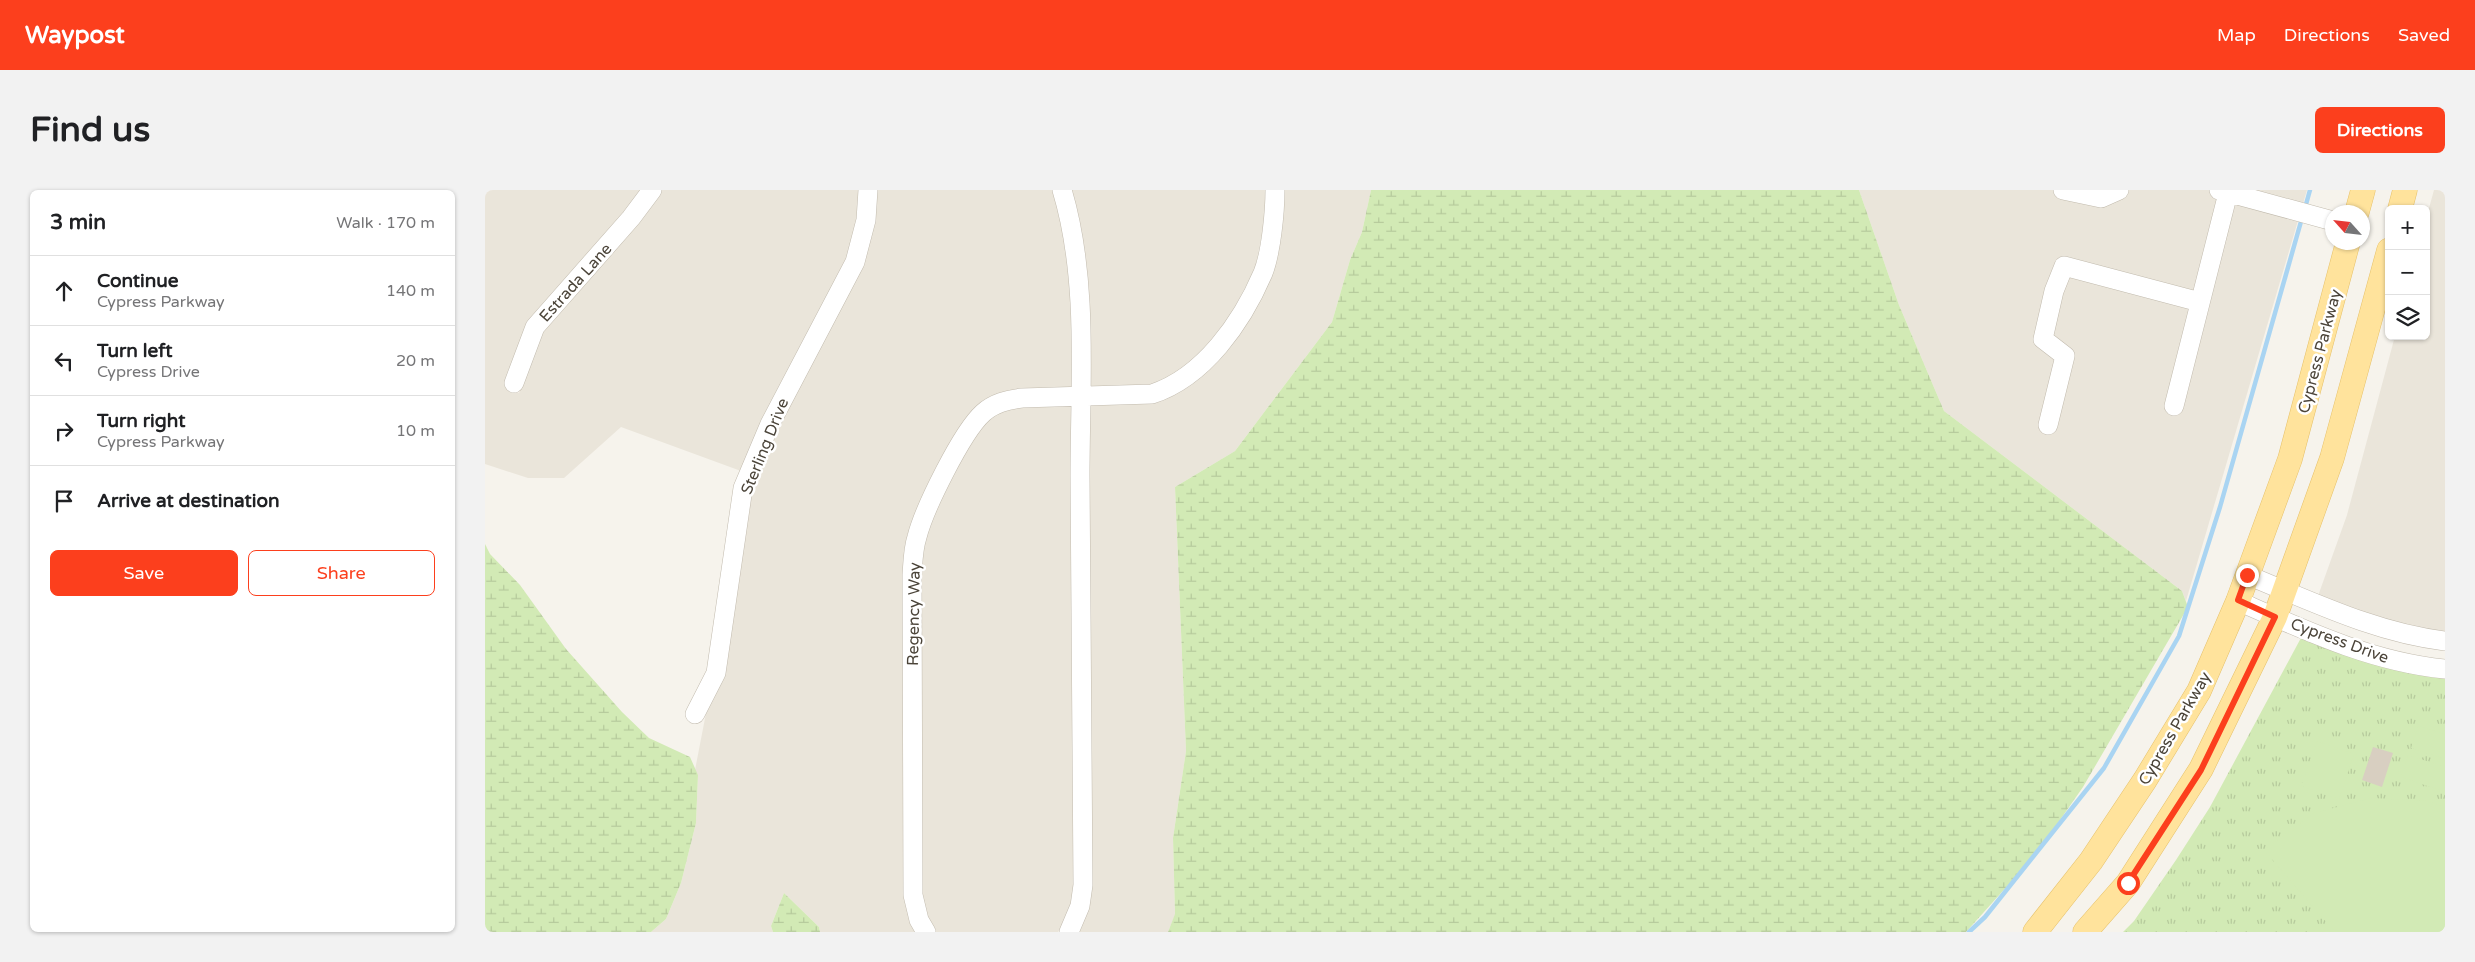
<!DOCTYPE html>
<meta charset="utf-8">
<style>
body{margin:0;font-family:"Varela Round",sans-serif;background:#f2f2f2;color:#202124}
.controls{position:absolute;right:15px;top:15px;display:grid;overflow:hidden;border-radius:8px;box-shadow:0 1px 4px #0004}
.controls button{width:45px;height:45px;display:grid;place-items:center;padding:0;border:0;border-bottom:1px solid #e0e0e0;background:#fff;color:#202124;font:25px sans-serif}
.compass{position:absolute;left:1840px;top:15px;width:45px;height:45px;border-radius:50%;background:#fff;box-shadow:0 1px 4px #0004;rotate:297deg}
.stop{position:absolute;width:15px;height:15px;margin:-11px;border:4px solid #fc3f1d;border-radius:50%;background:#fff}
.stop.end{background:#fc3f1d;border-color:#fff;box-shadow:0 1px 5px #0008}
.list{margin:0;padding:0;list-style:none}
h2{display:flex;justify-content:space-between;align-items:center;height:65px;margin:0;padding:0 20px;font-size:21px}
h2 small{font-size:16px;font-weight:400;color:#757577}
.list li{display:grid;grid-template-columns:32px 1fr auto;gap:15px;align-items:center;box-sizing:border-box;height:70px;padding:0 20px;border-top:1px solid #e0e0e0}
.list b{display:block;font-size:19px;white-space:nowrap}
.list p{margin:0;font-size:16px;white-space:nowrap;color:#757577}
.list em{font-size:16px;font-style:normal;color:#757577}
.actions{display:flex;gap:10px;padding:15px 20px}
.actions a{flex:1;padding:11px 0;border:1px solid #fc3f1d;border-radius:8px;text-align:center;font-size:18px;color:#fc3f1d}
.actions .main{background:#fc3f1d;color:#fff}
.icon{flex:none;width:28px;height:28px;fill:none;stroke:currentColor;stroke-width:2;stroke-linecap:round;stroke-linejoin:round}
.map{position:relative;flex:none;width:1960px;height:742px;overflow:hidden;border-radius:8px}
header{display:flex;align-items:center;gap:30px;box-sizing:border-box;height:70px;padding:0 25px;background:#fc3f1d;color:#fff}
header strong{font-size:24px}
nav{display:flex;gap:28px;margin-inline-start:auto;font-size:18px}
.intro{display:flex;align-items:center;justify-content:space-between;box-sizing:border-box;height:120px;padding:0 30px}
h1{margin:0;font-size:35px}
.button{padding:12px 22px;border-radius:8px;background:#fc3f1d;color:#fff;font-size:18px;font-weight:700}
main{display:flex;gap:30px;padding:0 30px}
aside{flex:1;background:#fff;border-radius:8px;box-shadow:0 1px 4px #0004}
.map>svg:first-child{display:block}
</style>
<header>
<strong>Waypost</strong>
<nav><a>Map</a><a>Directions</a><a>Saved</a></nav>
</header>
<div class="intro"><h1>Find us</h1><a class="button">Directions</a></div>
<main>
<aside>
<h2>3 min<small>Walk · 170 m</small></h2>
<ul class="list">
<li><svg class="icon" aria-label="ahead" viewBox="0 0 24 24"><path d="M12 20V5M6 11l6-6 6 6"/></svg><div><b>Continue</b><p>Cypress Parkway</p></div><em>140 m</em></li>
<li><svg class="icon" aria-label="left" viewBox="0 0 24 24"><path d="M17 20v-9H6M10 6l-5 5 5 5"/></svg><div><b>Turn left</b><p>Cypress Drive</p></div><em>20 m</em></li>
<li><svg class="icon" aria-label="right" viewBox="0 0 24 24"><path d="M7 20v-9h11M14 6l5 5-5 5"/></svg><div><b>Turn right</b><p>Cypress Parkway</p></div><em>10 m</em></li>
<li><svg class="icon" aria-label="arrive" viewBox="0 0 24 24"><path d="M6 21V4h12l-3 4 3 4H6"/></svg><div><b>Arrive at destination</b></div></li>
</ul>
<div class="actions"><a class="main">Save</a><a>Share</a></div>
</aside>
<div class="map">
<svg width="1960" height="742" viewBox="0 0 1960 742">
<defs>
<pattern id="wetland-marsh" width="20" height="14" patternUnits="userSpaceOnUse" patternTransform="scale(1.25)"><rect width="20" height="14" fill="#d2eab5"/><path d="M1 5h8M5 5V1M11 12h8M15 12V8" fill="none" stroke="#b6ca9c"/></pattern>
<pattern id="park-tufts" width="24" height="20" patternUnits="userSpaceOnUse" patternTransform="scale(1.25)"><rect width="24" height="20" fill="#d2eab5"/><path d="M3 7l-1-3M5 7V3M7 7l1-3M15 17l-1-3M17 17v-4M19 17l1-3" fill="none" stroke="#b6ca9c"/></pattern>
</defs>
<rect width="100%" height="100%" fill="#f6f3ec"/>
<!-- residential -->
<path fill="#eae5da" d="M0 0H157L140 23 43 132 19 196 34 203 57 141 153 33 177 0H374L373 28 362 69 256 281 136 237 79 288H43L0 274Z
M391 0H569L578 30 589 140 587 199 518 203 434 314 432 742H335L334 737 299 703 286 736 288 742H166L181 729 196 693 211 633 213 585 210 580 222 518 239 485 266 301Z
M585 0H781L782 19 770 79 740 135 711 168 680 191 664 196 604 199 605 141 594 30Z
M798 0H886L877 42 865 70 847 132 750 261 690 297 701 561 688 648 690 725 683 742H594L603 719V214L688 205 786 84 798 22Z
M1374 0H1822L1701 411 1697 401 1459 221 1414 115Z
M1949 0H1960V444L1911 435 1833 406 1862 325 1910 146H1941V29Z
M587 214 590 694 587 713 581 732 573 742H451L442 728 437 705 435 386 439 350 449 322 487 250 504 229 524 217Z"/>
<!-- wetland -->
<path fill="url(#wetland-marsh)" d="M886 0H1374L1414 115 1459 221 1697 401 1703 417 1598 597 1552 663 1481 742H683L690 724 688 648 701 561 690 297 750 261 847 132 865 70 877 42Z
M0 354 5 364 35 395 81 459 137 522 164 548 205 567 213 585 211 633 196 693 181 729 166 742H0Z
M299 703 334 737 335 742H288L286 736Z"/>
<!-- park -->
<path fill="url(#park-tufts)" d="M1817 446 1960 486V742H1638L1649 731 1691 670 1725 617Z"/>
<!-- garden -->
<path fill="#d2eab5" d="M1933 536 1960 544V569L1926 558Z
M1832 551 1869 564 1854 609 1816 596Z
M1923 565 1960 577V602L1916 587Z
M1887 608 1943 611 1960 617V742H1850L1779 660 1829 623Z"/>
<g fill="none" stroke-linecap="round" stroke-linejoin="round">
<!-- stream -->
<path stroke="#a9d4f2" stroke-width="4.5" d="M1820 18 1825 0
M1484 742 1500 727 1619 578 1694 446 1735 317 1817 28"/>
</g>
<!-- building -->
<path fill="#d8cfc1" d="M1888 557 1908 563 1897 597 1877 590Z"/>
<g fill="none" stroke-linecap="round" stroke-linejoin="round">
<defs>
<path id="minor" d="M577 0C604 89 595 194 595 286 595 422 596 558 598 695L595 716 584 742
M1578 0 1616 8 1634 0
M1734 0 1848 31
M29 193 50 137 146 28 167 0
M1689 216 1743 3
M1563 235 1580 166 1558 149 1569 101 1579 76 1715 112
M1762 385C1826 411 1891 443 1960 451
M1753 411C1819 440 1887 472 1960 479
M210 524 231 483 258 298 285 234 370 72 381 30 383 0
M441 742 434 730 428 705 427 385C428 372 428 359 432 347 439 319 477 242 498 223 509 213 522 210 537 208L667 204C719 187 757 132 778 83 786 63 790 22 790 0"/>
<path id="major" d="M1915 19 1920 0
M1872 22 1878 0
M1550 742 1606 671 1660 590 1714 501 1753 411 1805 269 1863 52
M1600 742 1643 693 1716 579 1790 427 1847 268 1904 60"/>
</defs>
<!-- minor casing -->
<use href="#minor" stroke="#c2bbae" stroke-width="20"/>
<!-- major casing -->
<use href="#major" stroke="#e6c16a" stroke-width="25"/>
<!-- minor -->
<use href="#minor" stroke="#fff" stroke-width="19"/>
<!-- major -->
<use href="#major" stroke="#ffe39c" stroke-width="24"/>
</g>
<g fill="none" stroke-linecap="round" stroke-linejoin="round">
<!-- route -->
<path stroke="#fc3f1d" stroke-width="6" d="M1643 693 1716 580 1790 427 1753 410 1762 385"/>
</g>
<g text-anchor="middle" stroke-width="5" stroke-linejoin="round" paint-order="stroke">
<!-- street labels -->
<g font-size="16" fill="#4b4439" stroke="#fff">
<text transform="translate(90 92) rotate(-48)" y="6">Estrada Lane</text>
<text transform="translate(1834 161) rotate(-75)" y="6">Cypress Parkway</text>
<text transform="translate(279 256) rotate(-68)" y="6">Sterling Drive</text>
<text transform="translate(428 424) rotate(-89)" y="6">Regency Way</text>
<text transform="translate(1855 450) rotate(20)" y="6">Cypress Drive</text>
<text transform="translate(1689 538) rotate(-60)" y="6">Cypress Parkway</text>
</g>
</g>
</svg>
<div class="controls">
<button>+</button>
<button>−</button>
<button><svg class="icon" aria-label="layers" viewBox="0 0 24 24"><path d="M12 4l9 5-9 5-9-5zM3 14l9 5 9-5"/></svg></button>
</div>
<svg class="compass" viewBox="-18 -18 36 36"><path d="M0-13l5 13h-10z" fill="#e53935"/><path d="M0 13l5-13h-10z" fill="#757577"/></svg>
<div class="stop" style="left:1643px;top:693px"></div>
<div class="stop end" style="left:1762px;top:385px"></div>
</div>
</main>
